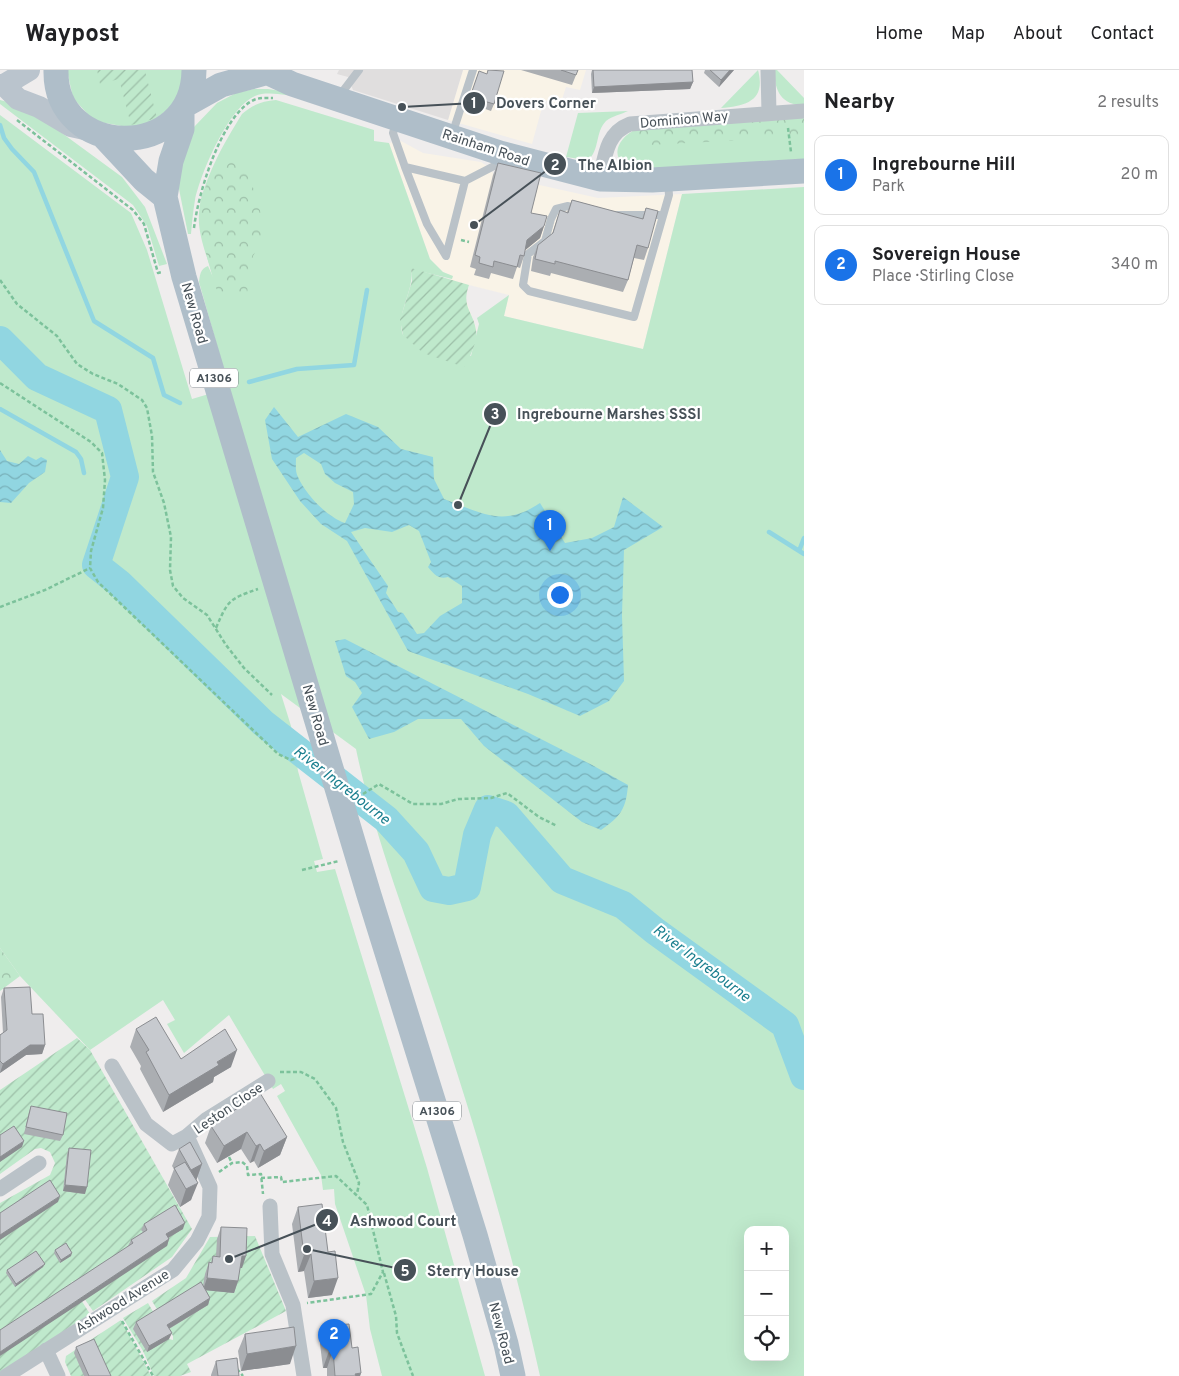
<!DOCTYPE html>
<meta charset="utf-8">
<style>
body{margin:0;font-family:Overpass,sans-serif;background:#f6f6f6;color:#202124}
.controls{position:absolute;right:15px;bottom:15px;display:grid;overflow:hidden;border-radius:10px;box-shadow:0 5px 20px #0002}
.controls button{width:45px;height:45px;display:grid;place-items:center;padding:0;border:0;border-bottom:1px solid #e0e0e0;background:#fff;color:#202124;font:25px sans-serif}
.you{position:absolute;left:559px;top:524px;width:18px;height:18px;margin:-12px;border:4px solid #fff;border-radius:50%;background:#1a73e8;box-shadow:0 0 0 8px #1a73e833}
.badge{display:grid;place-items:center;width:32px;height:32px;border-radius:50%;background:#1a73e8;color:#fff;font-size:16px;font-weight:700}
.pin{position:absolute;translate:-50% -41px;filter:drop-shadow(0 1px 2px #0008)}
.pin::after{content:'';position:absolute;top:26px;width:18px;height:15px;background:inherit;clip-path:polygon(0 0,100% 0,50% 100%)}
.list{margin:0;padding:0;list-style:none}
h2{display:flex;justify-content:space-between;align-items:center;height:65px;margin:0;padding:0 20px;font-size:21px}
h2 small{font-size:16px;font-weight:400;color:#757577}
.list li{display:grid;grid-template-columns:32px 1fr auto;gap:15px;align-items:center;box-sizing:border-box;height:80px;margin:0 10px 10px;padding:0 10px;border:1px solid #e0e0e0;border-radius:10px}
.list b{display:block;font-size:19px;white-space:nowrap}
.list p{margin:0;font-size:16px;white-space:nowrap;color:#757577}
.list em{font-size:16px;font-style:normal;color:#757577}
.icon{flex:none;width:28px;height:28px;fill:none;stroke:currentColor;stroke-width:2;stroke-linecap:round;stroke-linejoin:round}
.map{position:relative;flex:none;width:804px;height:1306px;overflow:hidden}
header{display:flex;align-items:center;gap:30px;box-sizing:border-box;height:70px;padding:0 25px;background:#fff;border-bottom:1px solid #e0e0e0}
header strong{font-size:24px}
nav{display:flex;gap:28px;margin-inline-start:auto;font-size:18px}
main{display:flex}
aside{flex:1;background:#fff}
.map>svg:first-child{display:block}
</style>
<header>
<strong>Waypost</strong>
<nav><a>Home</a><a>Map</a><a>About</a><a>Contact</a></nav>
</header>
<main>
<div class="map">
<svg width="804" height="1306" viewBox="0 0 804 1306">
<defs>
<pattern id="forest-crowns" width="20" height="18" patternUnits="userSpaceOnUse" patternTransform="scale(1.25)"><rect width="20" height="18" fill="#bfe9cc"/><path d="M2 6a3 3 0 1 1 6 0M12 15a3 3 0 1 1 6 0" fill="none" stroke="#9dbfa8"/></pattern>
<pattern id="garden-furrows" width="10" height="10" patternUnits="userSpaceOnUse" patternTransform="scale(1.25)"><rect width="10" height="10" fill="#bfe9cc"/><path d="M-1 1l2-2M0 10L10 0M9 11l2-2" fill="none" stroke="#9dbfa8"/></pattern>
<pattern id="water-waves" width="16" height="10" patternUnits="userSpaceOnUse" patternTransform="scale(1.25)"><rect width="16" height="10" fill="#91d6e1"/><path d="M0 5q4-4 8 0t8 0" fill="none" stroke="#78b0b9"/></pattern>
</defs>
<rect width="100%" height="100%" fill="#efeded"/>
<!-- commercial -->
<path fill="#f9f3e7" d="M463 0H586L580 20 566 17 560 36 544 30 532 74 448 50Z
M401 71 423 83 481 92 490 98 494 105 598 128 682 124 643 279 504 246 509 225 469 215 465 227 477 261 423 283 452 206 443 202 430 189 389 73Z"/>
<!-- education -->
<path fill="#e0dede" d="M339 0H463L448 50 353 20 348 7 337 4Z"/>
<!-- green -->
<path fill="#bfe9cc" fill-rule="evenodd" d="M67 0H184C182 35 165 43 138 59L94 51 73 28Z
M758 0C766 30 747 36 721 38Z
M774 0H777L804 28V36C781 34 775 22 774 0Z
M254 19H268L287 22 286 25C277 24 264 22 255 26 229 37 201 102 195 130 193 141 192 153 191 164H188L177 109 194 57 217 33 236 23Z
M0 30 19 35 40 47 122 107 145 137 167 194 159 196 147 156 133 135 0 34Z
M276 30 374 60V71L389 73 430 189 443 202 453 206 452 209 411 199C415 221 395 243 403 265L471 286 479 254 477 248 509 225 504 246 643 279 682 124 804 117V1306H540C512 1180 475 1055 434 932 407 848 374 766 356 679L281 624 291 656 298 701 323 789 314 791 317 802 335 799 427 1098 485 1306H382L370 1259 366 1225 335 1134 334 1119 323 1120 321 1105 277 1026 285 1021 281 1014 273 1019 229 945 184 983 167 954 175 950 163 930 90 980 20 906 0 878V45L131 143 147 180 192 329 229 318 199 212C200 205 200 199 208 196L213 207C208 188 197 164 199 143 203 109 224 73 242 44 252 35 262 31 276 30ZM748 1160H785V1287H748Z
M628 41C622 44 612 46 606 51 595 62 600 80 588 90L566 87 578 43Z
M804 47V89L641 100C608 96 612 70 638 58Z"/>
<!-- forest -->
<path fill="url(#forest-crowns)" d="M804 47V67L649 75 639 66 638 58Z
M237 87C256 115 258 134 266 165L253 186 247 223 219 228C211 198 189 144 206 116 212 105 228 95 237 87Z
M0 878 20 906 0 921Z"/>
<!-- garden -->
<path fill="url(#garden-furrows)" d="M97 0H148L145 1 157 48 131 55 119 9 100 14Z
M411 198 469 215C461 237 473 241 476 260 478 271 470 287 464 297L423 283 403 265 400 250 412 211Z
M77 968 90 980 192 1159 172 1187 93 1241 72 1211 71 1214 90 1244 0 1303V1133L50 1105 55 1093 50 1082 41 1078 35 1079 0 1104V1020Z
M255 1166 286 1241 187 1294 191 1302 180 1306H154L143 1281 123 1248 148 1233 169 1269 173 1270V1266L152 1231 186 1208 210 1167Z
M121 1250 151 1306H71L65 1292 66 1286Z"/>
<!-- water -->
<path fill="url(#water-waves)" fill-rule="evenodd" d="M274 337 298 367 346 344 378 357 401 379 433 387 434 409 444 429C482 443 503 458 540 433L565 473 592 468 614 457 623 427 663 457 624 480 622 545 624 611 609 631 580 646 528 624 408 581 347 471 321 454 300 431 272 389 265 350ZM304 383 321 394 325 404 335 413 353 422 354 434 345 453C327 447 306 425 298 407 295 402 296 394 296 388ZM409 455 419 461 431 492 428 497C433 503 438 510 448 507L462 516V533L440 546 424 563 417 564 403 543 398 542 386 523 388 516 351 462 365 458 392 462Z
M0 380 7 391 19 394 28 386 36 390 41 387 47 390 45 402 29 413 11 433 0 432Z
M345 569 592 695 628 715C626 739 621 746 601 760L582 752 484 676 461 649H418L394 662 369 669 352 637 362 623 355 612 346 606 335 571Z"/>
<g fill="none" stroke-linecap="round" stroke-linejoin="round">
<!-- stream -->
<path stroke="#91d6e1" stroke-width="4.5" d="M0 55 4 68 12 79 34 102 94 251 153 288 164 325 180 333
M249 312 297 299 354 295 367 220
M0 339 76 382 81 389 84 403
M769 462 804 484
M799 481 804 468"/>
<!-- river -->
<path stroke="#91d6e1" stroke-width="28" d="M0 270 37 307 108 340 125 407 96 495 120 514 263 653 386 749 416 782 433 818 449 821 467 817 477 765 488 739 506 745 562 810 623 835 655 861 785 955 804 1006"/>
<!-- path -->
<path stroke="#7cc29b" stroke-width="2.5" stroke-dasharray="4 2.5" stroke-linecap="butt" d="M17 50 133 140 144 154 158 203 162 202
M788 58 791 82
M194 158C198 124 220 51 250 32 258 27 264 28 273 28
M461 170 469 172
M0 210 17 234 57 266 77 294 93 304 118 314 142 330 147 338 152 366 153 402 164 433 171 467 170 500 173 516 183 528 207 545 226 575 244 598 272 625
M0 313 91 372 102 383 105 410 103 438 91 481 90 498 98 512 278 684 291 690 303 686
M0 537 45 520 90 498
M216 558C228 530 229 529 258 519
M363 724 379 714 413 734H441L458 729 491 728 507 723 539 747 557 756
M302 800 339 791
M280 1002H301L315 1009 336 1038 343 1072 359 1113 357 1124
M229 1087 232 1093
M219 1102 232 1093 242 1092 247 1096 248 1105 261 1104 263 1124
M261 1108 281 1107 282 1112 336 1106 367 1135 383 1202 371 1224 307 1233
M384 1203 396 1246 397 1263 413 1306
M122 1251 153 1306
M237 1299 243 1306"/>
<!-- lane -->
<path stroke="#bac2c8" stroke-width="8" d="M340 25 359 0
M396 53 393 63 405 97 465 111 446 186 427 154 405 97
M452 65 473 0
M465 111 496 95 498 86
M577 139 568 136 556 139 551 149 545 171 528 184 523 215 529 221 634 247 669 125 668 112
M618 145H663"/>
<!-- street -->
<path stroke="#bac2c8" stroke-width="15" d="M768 0 769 43
M600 109C605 87 606 63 630 54L804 41
M112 996 146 1054 172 1074 187 1066
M0 1119 39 1093
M270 1136 272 1184 293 1235 304 1306
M46 1280 58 1306
M6 1306 173 1200 197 1171 209 1147 210 1117 187 1066 207 1049 268 1011"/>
<!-- secondary -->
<path stroke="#bac4cd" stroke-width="22" d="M0 15H4L18 29 39 37 71 56 89 60
M4 15 29 0"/>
<!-- primary -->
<path stroke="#afbec9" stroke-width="25" d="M56 0C54 89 193 93 194 0
M262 0 292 14 500 83 600 109 652 110 804 101
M187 34 221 15 265 3
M182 41V59L171 91 165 127 184 207 369 825 475 1165 506 1274 513 1306
M103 66 144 110 165 127"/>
</g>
<!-- wall -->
<path fill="#abaeb2" d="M521 0H578L572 15Z
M592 0H692L693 12 690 19 592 23 591 4Z
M705 0H734L719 17 704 3Z
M479 1 494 34 491 41 468 33Z
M498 93 531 143 544 156 540 168 525 180 524 186 520 198 517 197 513 209 491 203 489 209 474 205 476 199 470 197 493 105Z
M572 130 642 149 646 138 648 178 644 190 634 188 628 210 623 222 551 203 550 206 531 201 533 187 538 175 552 164 560 140 567 142Z
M4 918 32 944 45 975 42 984 26 985 0 1003V965L3 963 1 927Z
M136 959 181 989 231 997 214 1007 213 1012 163 1042 140 999 141 996 130 977Z
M31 1036 63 1065 60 1071 24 1064 29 1042Z
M211 1056 287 1067 280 1085 258 1098 254 1091 250 1093 241 1079 217 1093 205 1073Z
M69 1078 85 1124 63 1121 67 1084Z
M179 1079 202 1094 196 1110 191 1130 180 1137 168 1115 174 1099 172 1096Z
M298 1137 332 1225 308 1228 304 1201 298 1202 292 1154Z
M144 1154 183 1159 168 1168 169 1169 167 1176H128L131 1170 143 1162 141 1160Z
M221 1157 242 1198H240L238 1211 234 1223 206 1220 210 1228 208 1235 169 1259V1269L147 1282 133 1259 136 1252 203 1216 205 1204 209 1192 211 1193 213 1186H216L217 1169Z
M55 1180 71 1186 60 1193 54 1183Z
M43 1197 15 1217 6 1203 7 1200Z
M326 1256 352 1278 361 1303 360 1306H327V1298H323L320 1274Z
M245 1264 290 1294 241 1301 238 1281Z
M76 1277 111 1306H84L74 1283Z
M216 1291 239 1306H211V1305Z"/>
<!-- shaded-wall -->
<path fill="#8b8d91" d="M730 0H734L719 17 721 10Z
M693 12 690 19 592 23 594 17Z
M544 156 540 168 523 182 527 170Z
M30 975H45L42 984 26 985 0 1003 3 994Z
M237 980 231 997 214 1007 213 1012 163 1042 169 1025 217 992Z
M247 1062 241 1079 217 1093 224 1076Z
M287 1067 280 1085 258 1098 264 1081Z
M24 1071 22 1077 0 1092V1087Z
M260 1074 254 1091 250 1093 256 1076Z
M202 1094 196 1111 184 1117 191 1100Z
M198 1113 191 1130 180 1137 186 1119Z
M65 1115 87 1117 85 1124 63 1121Z
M60 1126 58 1132 0 1170V1165Z
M185 1153 183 1159 163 1171 166 1164Z
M169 1169 167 1176 0 1286V1282Z
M72 1183 71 1186 60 1193 61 1190Z
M311 1184 304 1201 298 1202 304 1185Z
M242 1186H246L242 1198H238Z
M45 1194 43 1197 15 1217 16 1214Z
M207 1208 238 1211 234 1223 203 1220Z
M338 1208 332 1225 308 1228 314 1211Z
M210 1228 208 1235 165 1261 167 1255Z
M172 1263 169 1269 147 1282 149 1276Z
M296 1276 290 1294 241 1301 247 1284Z
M333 1280 327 1298H323L329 1281Z
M361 1303 360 1306H355V1304Z"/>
<!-- building -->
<path fill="#c7cacf" stroke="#8b8d91" d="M488 0 504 1 494 34 470 27 479 1 487 4Z
M561 0H578L576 5Z
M593 0H692L693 12 594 17Z
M710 0H730L721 10Z
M498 93 541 103 531 143 547 146 544 156 527 170 524 186 520 185 517 197 494 191 493 197 479 193 480 187 475 185Z
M572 130 643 149 646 138 658 141 648 178 637 175 628 210 555 191V194L535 189 538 175 553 163 560 140 568 143Z
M30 917 32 944H43L45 975H30L3 994 0 991V965L7 960 4 918Z
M156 947 181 989 225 959 237 980 217 992 219 995 169 1025 146 982 149 980 136 959Z
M260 1023 287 1067 264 1081 260 1074 256 1076 247 1062 224 1076 211 1056Z
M31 1036 67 1043 63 1065 26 1057Z
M14 1056 24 1071 0 1087V1065Z
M190 1072 202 1094 191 1100 179 1079Z
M69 1078 91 1080 87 1117 65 1115Z
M185 1092 198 1113 186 1119 174 1098Z
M50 1110 60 1126 0 1165V1143Z
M322 1134 328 1182 335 1181 338 1208 314 1211 311 1184 304 1185 298 1137Z
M175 1135 185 1153 166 1164 169 1169 0 1282V1260L133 1173 131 1170 147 1160 144 1154Z
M221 1157 247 1158 246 1186H242L238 1211 207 1208 209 1192 212 1193 213 1186 220 1187Z
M66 1173 72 1183 61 1190 55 1180Z
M36 1181 45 1194 16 1214 7 1200Z
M201 1212 210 1228 167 1255 172 1263 149 1276 136 1252Z
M349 1254 352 1278 358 1277 361 1303 355 1304 356 1306H335L333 1280 329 1281 326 1256Z
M294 1257 296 1276 247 1284 245 1264Z
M94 1269 111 1306H89L76 1277Z
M237 1288 239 1306H218L216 1291Z"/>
<g text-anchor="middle" stroke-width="4.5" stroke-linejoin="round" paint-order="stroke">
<!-- shield labels -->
<g fill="#fff" stroke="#7e858a" stroke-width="1">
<rect x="190" y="298.5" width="48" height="19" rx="4"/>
<rect x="413" y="1031.5" width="48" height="19" rx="4"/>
</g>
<g font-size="12" font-weight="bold" fill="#475158">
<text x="214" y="312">A1306</text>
<text x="437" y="1045">A1306</text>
</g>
<!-- street labels -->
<g font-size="14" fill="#475158" stroke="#fff">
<text transform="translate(684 49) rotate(-5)" y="5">Dominion Way</text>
<text transform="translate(486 77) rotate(18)" y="5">Rainham Road</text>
<text transform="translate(195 243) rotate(74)" y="5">New Road</text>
<text transform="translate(316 645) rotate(74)" y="5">New Road</text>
<text transform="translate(228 1038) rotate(-34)" y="5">Leston Close</text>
<text transform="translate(122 1231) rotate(-32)" y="5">Ashwood Avenue</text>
<text transform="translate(502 1263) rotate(75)" y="5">New Road</text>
</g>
<!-- water labels -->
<g font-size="15" font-style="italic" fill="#1b7f8f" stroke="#fff">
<text transform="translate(342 715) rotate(38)" y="5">River Ingrebourne</text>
<text transform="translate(702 893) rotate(37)" y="5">River Ingrebourne</text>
</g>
</g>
<!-- callouts -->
<path fill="none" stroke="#475158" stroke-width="2" d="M402 37L474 33M474 155L555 94M458 435L495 344M229 1189L327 1150M307 1179L405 1200"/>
<g fill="#475158" stroke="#fff" stroke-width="2">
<circle cx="402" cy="37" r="5"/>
<circle cx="474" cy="155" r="5"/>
<circle cx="458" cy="435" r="5"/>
<circle cx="229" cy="1189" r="5"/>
<circle cx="307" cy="1179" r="5"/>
<circle cx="474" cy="33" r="12"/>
<circle cx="555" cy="94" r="12"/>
<circle cx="495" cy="344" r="12"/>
<circle cx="327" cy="1150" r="12"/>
<circle cx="405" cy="1200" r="12"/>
</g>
<g font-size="15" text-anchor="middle" font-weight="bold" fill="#fff">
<text x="474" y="38">1</text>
<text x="555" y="100">2</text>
<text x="495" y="349">3</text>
<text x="327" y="1156">4</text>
<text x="405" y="1206">5</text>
</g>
<g font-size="15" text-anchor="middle" font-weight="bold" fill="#475158" stroke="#fff" stroke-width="4.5" stroke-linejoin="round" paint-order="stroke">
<text x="546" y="38">Dovers Corner</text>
<text x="615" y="100">The Albion</text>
<text x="609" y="349">Ingrebourne Marshes SSSI</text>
<text x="403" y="1156">Ashwood Court</text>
<text x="473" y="1206">Sterry House</text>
</g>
</svg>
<div class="controls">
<button>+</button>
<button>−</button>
<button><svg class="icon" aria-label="locate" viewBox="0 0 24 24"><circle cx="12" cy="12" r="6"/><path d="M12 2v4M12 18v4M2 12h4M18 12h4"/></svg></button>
</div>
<div class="you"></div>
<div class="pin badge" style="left:550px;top:481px">1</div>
<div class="pin badge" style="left:334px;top:1290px">2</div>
</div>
<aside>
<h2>Nearby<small>2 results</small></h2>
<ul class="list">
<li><span class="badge">1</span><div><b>Ingrebourne Hill</b><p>Park</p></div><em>20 m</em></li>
<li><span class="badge">2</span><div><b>Sovereign House</b><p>Place · Stirling Close</p></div><em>340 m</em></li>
</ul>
</aside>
</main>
